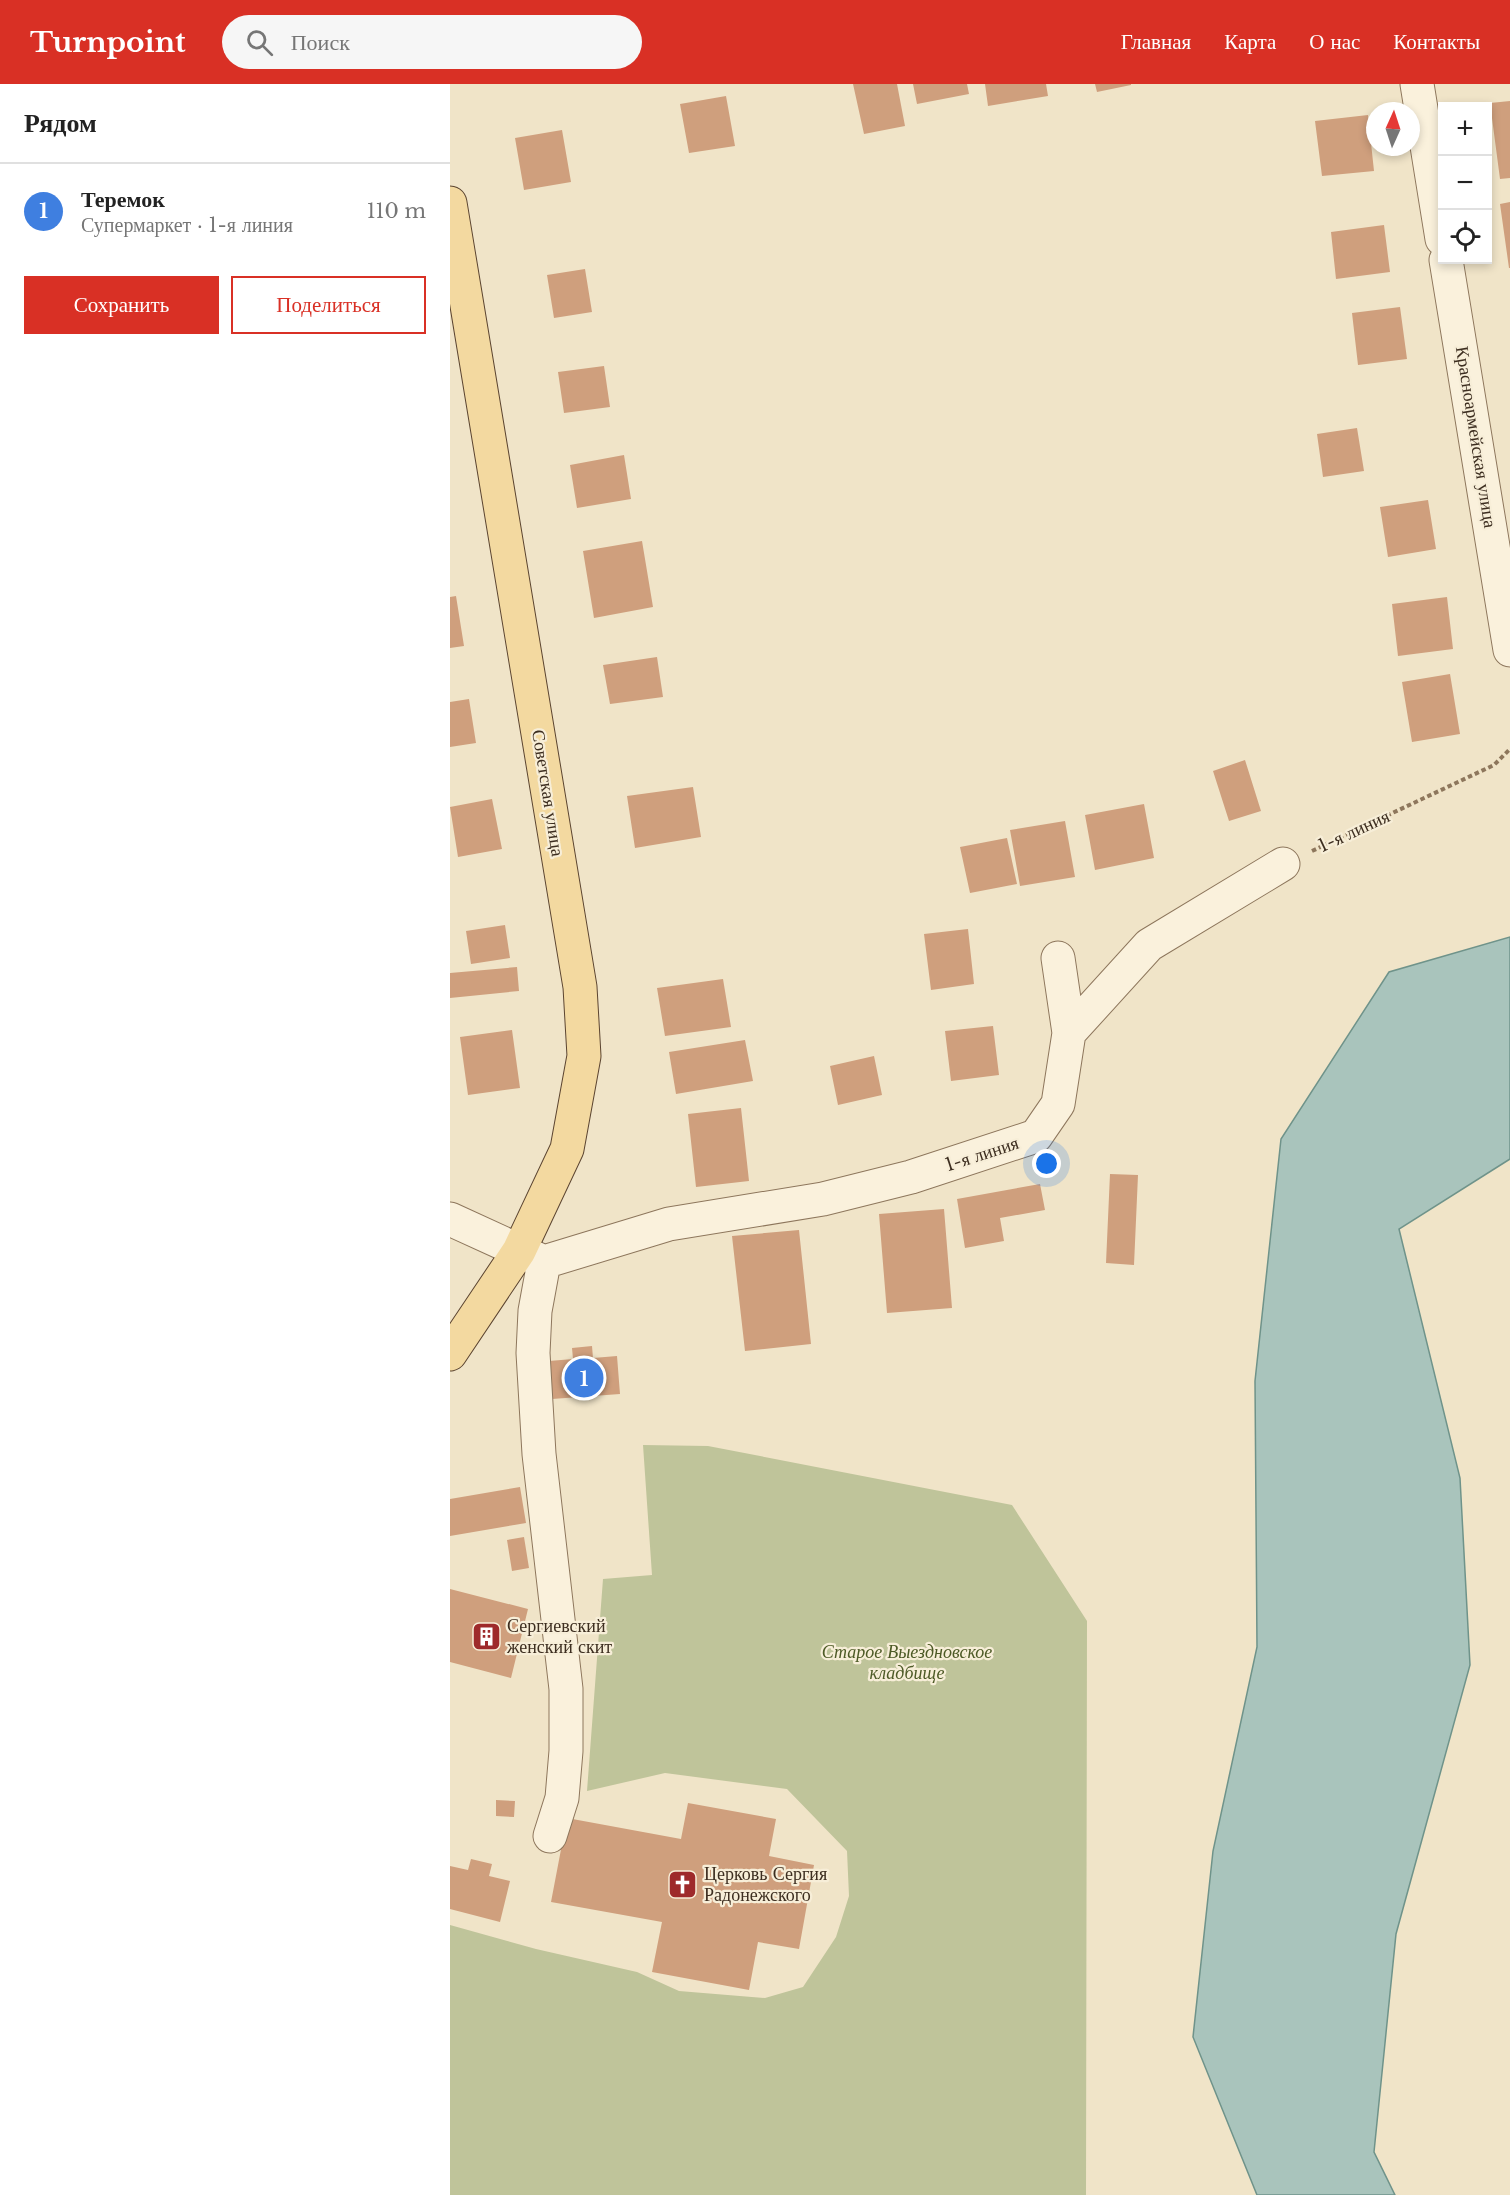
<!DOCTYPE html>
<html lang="ru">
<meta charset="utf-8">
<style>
body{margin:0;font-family:"Libre Baskerville",serif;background:#f6f6f6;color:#222}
.controls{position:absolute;right:18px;top:18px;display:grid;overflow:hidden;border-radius:0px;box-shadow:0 3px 9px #0003}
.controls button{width:54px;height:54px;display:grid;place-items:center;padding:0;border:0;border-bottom:2px solid #e0e0e0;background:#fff;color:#222;font:30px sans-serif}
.compass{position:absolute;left:916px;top:18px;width:54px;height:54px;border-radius:50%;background:#fff;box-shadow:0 3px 9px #0003;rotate:3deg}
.you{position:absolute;left:597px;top:1080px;width:21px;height:21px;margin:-15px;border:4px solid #fff;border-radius:50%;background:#1a73e8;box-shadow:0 0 0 9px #1a73e833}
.badge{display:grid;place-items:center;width:39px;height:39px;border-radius:50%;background:#d93025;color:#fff;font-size:20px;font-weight:700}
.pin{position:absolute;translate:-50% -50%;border:3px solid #fff;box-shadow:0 2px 6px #0006}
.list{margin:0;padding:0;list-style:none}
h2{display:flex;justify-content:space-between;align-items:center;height:78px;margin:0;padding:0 24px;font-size:26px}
h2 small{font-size:20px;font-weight:400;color:#767676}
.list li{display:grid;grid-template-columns:39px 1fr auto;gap:18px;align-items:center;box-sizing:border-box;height:96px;padding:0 24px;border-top:2px solid #e0e0e0}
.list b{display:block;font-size:22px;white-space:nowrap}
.list p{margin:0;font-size:20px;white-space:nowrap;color:#767676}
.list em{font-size:20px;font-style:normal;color:#767676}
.actions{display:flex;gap:12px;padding:18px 24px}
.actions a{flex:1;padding:14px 0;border:2px solid #d93025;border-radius:0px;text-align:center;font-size:21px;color:#d93025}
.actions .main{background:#d93025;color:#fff}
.icon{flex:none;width:33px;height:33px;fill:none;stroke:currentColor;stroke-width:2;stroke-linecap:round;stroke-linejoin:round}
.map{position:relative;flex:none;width:1060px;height:2111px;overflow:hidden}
header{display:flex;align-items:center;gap:36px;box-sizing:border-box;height:84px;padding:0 30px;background:#d93025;color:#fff}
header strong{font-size:28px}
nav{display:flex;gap:33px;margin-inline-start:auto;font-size:21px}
.search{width:420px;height:54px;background:#f6f6f6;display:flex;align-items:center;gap:15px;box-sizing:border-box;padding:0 21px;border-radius:33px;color:#767676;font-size:22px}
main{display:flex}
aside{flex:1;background:#fff}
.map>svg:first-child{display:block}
</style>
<header>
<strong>Turnpoint</strong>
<div class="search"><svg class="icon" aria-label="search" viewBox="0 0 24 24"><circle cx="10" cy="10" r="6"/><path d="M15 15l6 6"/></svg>Поиск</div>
<nav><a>Главная</a><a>Карта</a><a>О нас</a><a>Контакты</a></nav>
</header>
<main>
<aside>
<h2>Рядом<small></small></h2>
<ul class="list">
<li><span class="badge" style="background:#3f7fe0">1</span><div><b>Теремок</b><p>Супермаркет · 1-я линия</p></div><em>110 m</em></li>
</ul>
<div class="actions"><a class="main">Сохранить</a><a>Поделиться</a></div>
</aside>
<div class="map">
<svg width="1060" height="2111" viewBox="0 0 1060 2111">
<rect width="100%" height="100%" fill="#f0e4c8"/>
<!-- cemetery -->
<path fill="#bfc49a" d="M193 1361 258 1362 562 1421 637 1537 636 2111H0V1841L86 1865 187 1888 229 1907 315 1914 353 1903 386 1853 399 1812 397 1767 337 1705 215 1689 137 1707 153 1495 202 1491Z"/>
<!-- water -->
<path fill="#a9c4bc" stroke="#6f938a" stroke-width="1.5" d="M1060 853V1075L949 1145 1010 1394 1020 1581 946 1850 924 2068 945 2111H807L743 1953 763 1767 807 1563 805 1297 831 1055 939 888Z"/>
<!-- building -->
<path fill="#cf9f7d" d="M403 0H447L455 42 414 50Z
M463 0H517L519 10 467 20Z
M535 0H596L598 12 538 22Z
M645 0H681V1L647 8Z
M276 12 285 62 239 69 230 20Z
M1060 17V94L1050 95 1040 19Z
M918 31 924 87 872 92 865 37Z
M112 46 121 98 74 106 65 54Z
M1060 118V184H1059L1050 120Z
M934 141 940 188 886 195 881 148Z
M135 185 142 228 104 234 97 191Z
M950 223 957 275 908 281 902 229Z
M154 282 160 323 114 329 108 288Z
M907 344 914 387 873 393 867 350Z
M174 371 181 415 127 424 120 381Z
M978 416 986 465 938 473 930 423Z
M192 457 203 523 144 534 133 467Z
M6 512 14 562 0 564V513Z
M997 513 1003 565 948 572 942 520Z
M207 573 213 613 160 620 153 581Z
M1000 590 1010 650 962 658 952 598Z
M19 615 26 659 0 663V618Z
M795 676 811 727 779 737 763 687Z
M243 703 251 753 185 764 177 712Z
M42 715 52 765 8 773 0 723Z
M694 720 704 774 645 786 635 731Z
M615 737 625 793 570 802 560 746Z
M557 754 567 800 520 809 510 763Z
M55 841 60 874 21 880 16 847Z
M518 845 524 900 481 906 474 850Z
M67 883 69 907 0 914V889Z
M273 895 281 943 215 952 207 904Z
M543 942 549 991 501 997 495 947Z
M62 946 70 1004 18 1011 10 953Z
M295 956 303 997 226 1010 219 968Z
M424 972 432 1011 388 1021 380 982Z
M291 1024 299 1097 246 1103 238 1030Z
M660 1090 688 1091 684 1181 656 1179Z
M590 1100 595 1126 550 1134 554 1157 515 1164 507 1115Z
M494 1125 502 1224 437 1229 429 1130Z
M349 1146 361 1260 295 1267 282 1152Z
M142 1262 143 1274 167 1272 170 1310 102 1315 99 1277 123 1275 122 1264Z
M70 1403 76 1439 0 1452V1415Z
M74 1453 79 1484 62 1487 57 1456Z
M0 1505 78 1525 61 1594 0 1578Z
M46 1716 65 1717 64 1733 46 1732Z
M238 1719 326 1735 319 1772 364 1781 349 1865 308 1858 299 1906 202 1888 212 1838 101 1818 117 1734 231 1755Z
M21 1775 42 1780 39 1792 60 1797 50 1838 0 1825V1782L18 1786Z"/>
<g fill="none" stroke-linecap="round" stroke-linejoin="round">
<defs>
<path id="minor" d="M967 0 992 155
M996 176 1060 566
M608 874 619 949
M0 1135 94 1178 219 1140 373 1115 461 1093 586 1052 608 1020 619 949 699 861 833 780
M94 1178 85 1227 83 1269 89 1370 116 1605V1667L112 1714 100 1752"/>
<path id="major" d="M0 119 130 903 134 972 117 1065 69 1167 0 1270"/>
</defs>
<!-- minor casing -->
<use href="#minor" stroke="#8d765c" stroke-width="35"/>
<!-- major casing -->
<use href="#major" stroke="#5b4430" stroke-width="35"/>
<!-- path -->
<path stroke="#8d765c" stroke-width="4" stroke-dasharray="4.5 3" stroke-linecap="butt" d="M862 767 1044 681 1060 665"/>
<!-- minor -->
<use href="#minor" stroke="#faf1dc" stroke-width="33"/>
<!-- major -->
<use href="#major" stroke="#f3d9a0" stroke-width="33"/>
</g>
<!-- icons -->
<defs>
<symbol id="building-square" viewBox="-11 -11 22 22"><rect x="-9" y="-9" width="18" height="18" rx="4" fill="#9e2a2b" stroke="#f7eed8"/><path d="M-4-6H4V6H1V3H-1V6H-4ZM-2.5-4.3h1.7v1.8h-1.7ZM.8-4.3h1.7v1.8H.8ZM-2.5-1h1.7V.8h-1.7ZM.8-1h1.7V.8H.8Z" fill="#fff"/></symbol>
<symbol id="church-square" viewBox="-11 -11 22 22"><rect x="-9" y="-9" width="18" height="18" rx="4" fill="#9e2a2b" stroke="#f7eed8"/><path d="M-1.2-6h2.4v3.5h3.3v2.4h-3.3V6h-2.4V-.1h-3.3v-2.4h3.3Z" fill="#fff"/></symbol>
</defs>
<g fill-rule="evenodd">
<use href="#building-square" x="20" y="1536" width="33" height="33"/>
<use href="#church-square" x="216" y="1784" width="33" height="33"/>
</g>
<g text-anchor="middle" stroke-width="4.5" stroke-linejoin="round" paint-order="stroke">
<!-- street labels -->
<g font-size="18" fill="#3d2e20" stroke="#f7eed8">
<text transform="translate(1026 353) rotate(81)" y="6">Красноармейская улица</text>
<text transform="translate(98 709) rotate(81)" y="6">Советская улица</text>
<text transform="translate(904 747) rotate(-25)" y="6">1-я линия</text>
<text transform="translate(532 1070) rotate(-18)" y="6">1-я линия</text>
</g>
<!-- poi labels -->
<g font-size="18" fill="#3d2e20" stroke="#f7eed8" text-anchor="start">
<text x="57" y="1548">Сергиевский<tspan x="57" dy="21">женский скит</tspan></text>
<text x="254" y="1796">Церковь Сергия<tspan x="254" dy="21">Радонежского</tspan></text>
</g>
<!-- park labels -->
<g font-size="18" font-style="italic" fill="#4d5a26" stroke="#f7eed8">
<text x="457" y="1574">Старое Выездновское<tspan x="457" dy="21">кладбище</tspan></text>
</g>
</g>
</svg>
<div class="controls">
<button>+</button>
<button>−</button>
<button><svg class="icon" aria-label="locate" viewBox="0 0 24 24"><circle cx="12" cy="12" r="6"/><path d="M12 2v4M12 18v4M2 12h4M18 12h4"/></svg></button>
</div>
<svg class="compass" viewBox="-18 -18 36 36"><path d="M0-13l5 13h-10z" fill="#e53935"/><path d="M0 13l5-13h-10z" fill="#767676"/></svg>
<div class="you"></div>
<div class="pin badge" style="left:134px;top:1294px;background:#3f7fe0">1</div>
</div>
</main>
